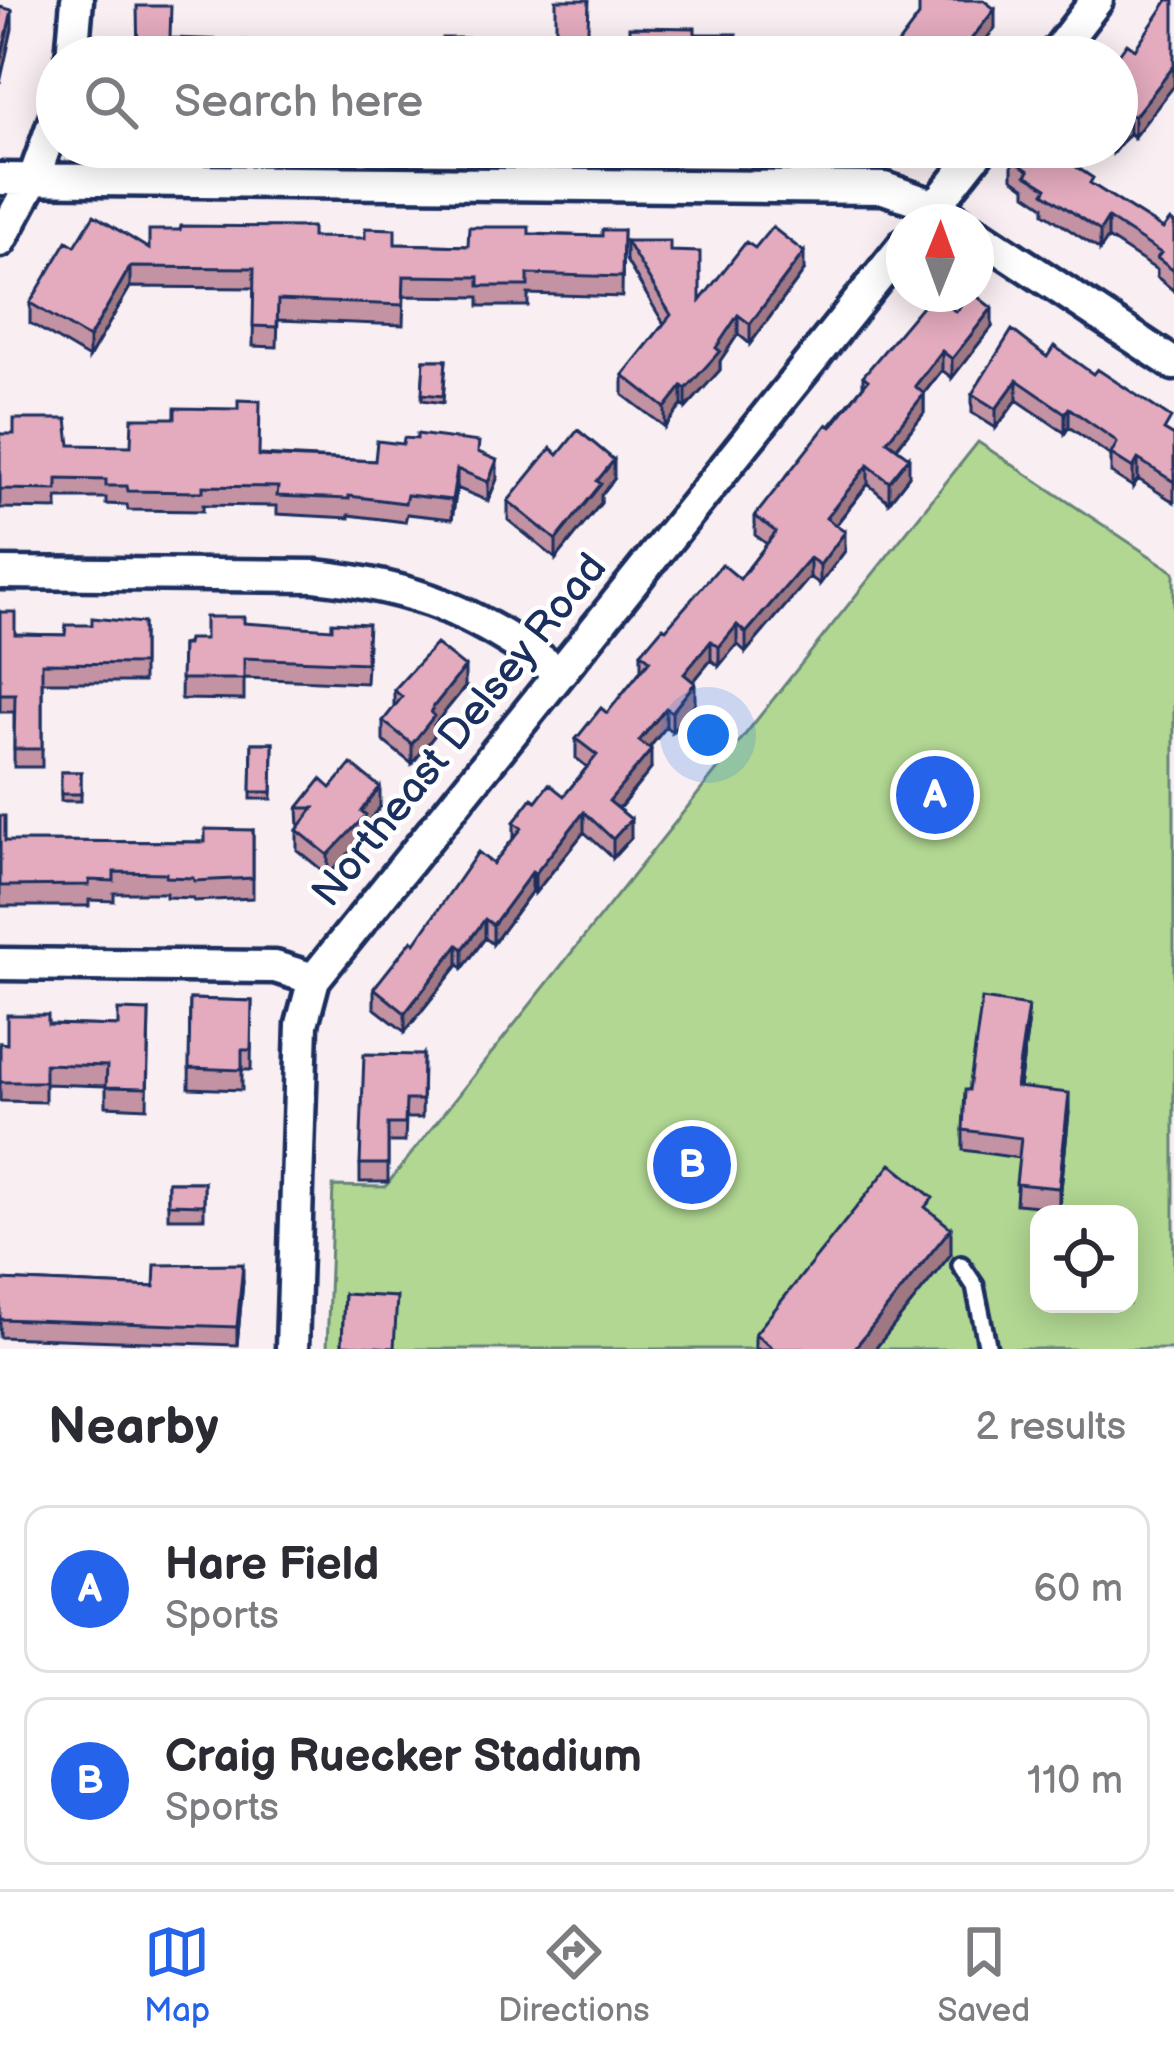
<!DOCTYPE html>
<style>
body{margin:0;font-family:"Balsamiq Sans",sans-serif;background:#f2f2f3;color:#2b2b33}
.controls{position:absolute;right:36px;bottom:36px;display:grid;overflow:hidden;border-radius:24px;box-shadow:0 6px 30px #0003}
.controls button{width:108px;height:108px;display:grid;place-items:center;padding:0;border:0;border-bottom:3px solid #e1e1e2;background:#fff;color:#2b2b33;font:60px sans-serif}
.compass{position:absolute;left:886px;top:204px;width:108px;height:108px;border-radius:50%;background:#fff;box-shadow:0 6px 30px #0003;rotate:1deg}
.you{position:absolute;left:708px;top:735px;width:42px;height:42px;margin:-30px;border:9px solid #fff;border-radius:50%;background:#1a73e8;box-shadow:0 0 0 18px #1a73e833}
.badge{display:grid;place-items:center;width:78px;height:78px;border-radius:50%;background:#2563eb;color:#fff;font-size:39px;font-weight:700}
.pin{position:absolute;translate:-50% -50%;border:6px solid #fff;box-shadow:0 3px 12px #0006}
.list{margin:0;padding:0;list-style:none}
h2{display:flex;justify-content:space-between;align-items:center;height:156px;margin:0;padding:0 48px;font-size:51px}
h2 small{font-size:39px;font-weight:400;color:#7c7c81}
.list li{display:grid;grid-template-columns:78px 1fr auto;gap:36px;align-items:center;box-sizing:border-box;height:168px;margin:0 24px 24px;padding:0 24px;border:3px solid #e1e1e2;border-radius:24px}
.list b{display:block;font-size:45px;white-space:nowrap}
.list p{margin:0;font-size:39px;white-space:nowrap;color:#7c7c81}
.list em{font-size:39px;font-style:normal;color:#7c7c81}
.icon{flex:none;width:66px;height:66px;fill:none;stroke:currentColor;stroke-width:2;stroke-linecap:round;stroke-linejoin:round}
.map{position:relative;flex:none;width:1174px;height:1349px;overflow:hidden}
.search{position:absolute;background:#fff;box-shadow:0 6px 30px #0003;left:36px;right:36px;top:36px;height:132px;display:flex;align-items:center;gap:30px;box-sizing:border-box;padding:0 42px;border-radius:66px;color:#7c7c81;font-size:45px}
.sheet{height:540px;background:#fff}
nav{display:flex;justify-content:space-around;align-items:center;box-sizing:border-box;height:168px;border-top:3px solid #e1e1e2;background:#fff;font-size:33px;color:#7c7c81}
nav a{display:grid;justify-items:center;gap:6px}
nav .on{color:#2563eb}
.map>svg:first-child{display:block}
</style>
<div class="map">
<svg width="1174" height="1349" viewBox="0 0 1174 1349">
<rect width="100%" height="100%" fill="#f9eef2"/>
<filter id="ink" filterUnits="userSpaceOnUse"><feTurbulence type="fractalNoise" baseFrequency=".00833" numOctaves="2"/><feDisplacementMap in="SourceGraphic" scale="24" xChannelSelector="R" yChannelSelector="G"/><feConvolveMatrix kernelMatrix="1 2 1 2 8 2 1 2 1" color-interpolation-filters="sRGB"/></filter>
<g filter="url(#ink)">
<!-- green -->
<path fill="#b1d792" stroke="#668378" stroke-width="3" fill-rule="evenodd" d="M978 442 1174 572V1349H327L333 1186 385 1187ZM1039 1214H1129V1304H1039Z"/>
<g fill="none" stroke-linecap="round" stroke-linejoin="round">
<defs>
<path id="service" d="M961 1265 975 1286 988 1349"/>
<path id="minor" d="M72 57 77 0
M1053 57 1097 0
M0 179 884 188 935 206 959 222
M923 222 982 147
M976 233 1174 364
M0 241 34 178 57 113
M0 573 315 576C418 587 475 612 558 672
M0 964 275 967 314 979
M292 1349 302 1024 314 979 904 245"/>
</defs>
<!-- service casing -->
<use href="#service" stroke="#1b2f5e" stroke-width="24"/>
<!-- minor casing -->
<use href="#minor" stroke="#1b2f5e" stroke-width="39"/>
<!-- service -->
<use href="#service" stroke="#fff" stroke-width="15"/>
<!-- minor -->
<use href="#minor" stroke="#fff" stroke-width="30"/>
</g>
<!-- wall -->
<path fill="#c393a3" stroke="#1b2f5e" stroke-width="3" d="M1135 49 1134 137 1129 133 1113 153 1105 147H1117Z
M1012 159 1093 185 1163 229 1174 223V291L1157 277V270L1108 238 1100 250 1044 213V206L1026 194V188L1012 178Z
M623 230 622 297 528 294V306H479V297L404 296 403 325 278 320 277 347 253 346 254 288 130 287 89 358 30 323V303L75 246 149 249 312 237 395 244 468 246 529 234 602 236Z
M626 241 670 251 700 301 755 248 804 271 750 344 738 334 720 361V370L686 408 682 405 665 427 623 395V375L664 324 626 260Z
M956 312 992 327 952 378 942 370 924 393V413L897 448 909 476 889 502 868 484 836 525 845 551 820 584 810 577 746 652 737 644 719 666 711 660 693 682 695 703 672 732 666 727 649 748 651 769 619 809 631 838 613 858 584 832 535 893 532 891 493 944 485 938 463 968 458 965 405 1032 374 1008V988L415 943 493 864 514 838V822L536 801 564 796 587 767 576 758V739L607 713 641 670V653L666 629 740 579 767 544 755 535V516L863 386V376Z
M1047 357 1174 436V502L1138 479 1133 487 1111 473V456L1069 427 1065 433 1017 400 996 428 972 413V394Z
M424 360H446L443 403 422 400Z
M0 434 70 445 375 461 479 453 497 479 488 501 457 488 452 519 407 514 405 522 349 515V518L277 514V506L203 505V511L128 510 127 505 106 504V498H57V509L0 508Z
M558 455 614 479 601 495V503L556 559 508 520V501Z
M0 612 15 634 65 635 92 625 143 623V682H42V767H14V712H0Z
M244 623 368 645 366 683 244 678V700L181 699 182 645 205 639Z
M465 687 434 725V736L412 764 383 741V721L394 708V690Z
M252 743H273L272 799H251Z
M61 772H81V801H61Z
M331 788 380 807 366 825V835L328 875 297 850V830L299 828 298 808Z
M0 816 5 841 205 842 253 830V898L194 901 193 898 166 897V893H114V901L89 900V906H0Z
M190 999 252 1001 251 1070H242V1090L189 1088Z
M149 1011 147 1108 106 1106V1086L45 1084V1102L0 1101V1043L7 1044 48 1024 118 1026Z
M1028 1026 1019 1088 1069 1113 1059 1208 1016 1204 1019 1158 963 1150V1130L969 1090Z
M423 1055 422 1118H406L405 1142H388V1182H360V1164Z
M168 1182H204V1218H168Z
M933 1213 951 1254 875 1349H755V1334Z
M0 1280 154 1287 243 1282 237 1345 0 1337Z
M344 1294 395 1349H342Z"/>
<!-- shaded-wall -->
<path fill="#9f7884" stroke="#1b2f5e" stroke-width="3" d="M995 9V28L972 57H957Z
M12 10V29L0 83V63Z
M1174 66V86L1134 137V117Z
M1129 113V133L1113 153V147H1117V128Z
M1108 218V238L1100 250V231Z
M804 252V271L750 344V324Z
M130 267V287L89 358V338Z
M992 308V327L952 378V359Z
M738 315V334L720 361V370L686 408V389Z
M942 351V370L915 405V386Z
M1017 380V400L996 428V409Z
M682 386V405L665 427V408Z
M924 394V413L887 460V441Z
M1069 408V427L1065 433V413Z
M909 457V476L889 502V482Z
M1138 459V479L1133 487V468Z
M497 460V479L488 501V482Z
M614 460V479L601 495V503L556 559V540L597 481Z
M868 465V484L826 537V518Z
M457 469V488L452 519V500Z
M845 532V551L820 584V565Z
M810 558V577L746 652V633Z
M737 625V644L719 666V647Z
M711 641V660L684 693V674Z
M465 667V687L434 725V736L412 764V744L431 713 434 706Z
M695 683V703L672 732V712Z
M666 708V727L639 760V741Z
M651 750V769L609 820V801Z
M380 787V807L366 825V835L328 875V855Z
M584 812V832L535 893V874Z
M631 819V838L613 858V839Z
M532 872V891L493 944V925Z
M485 919V938L463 968V949Z
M458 945V965L405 1032V1013Z
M1028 1006V1026L1016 1107V1087Z
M1069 1093V1113L1059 1208V1188Z
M951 1228V1254L875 1349H854Z
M243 1264V1282L237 1345V1327Z"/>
<!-- building -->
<path fill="#e3abbd" stroke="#1b2f5e" stroke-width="3" d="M556 0H589L587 57H138L137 6H171L170 38 273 41V50H297V54L403 56V50H443V38H498V44H556Z
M919 0H983L995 9 957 57H899L892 52 919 16Z
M1168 0H1174V66L1134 117 1129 113 1117 128V57L1127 43 1135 49Z
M0 7 12 10 0 63Z
M629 27 695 28V34H736V46H744L738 57H614L629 49Z
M756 48H791V55L886 53 891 57H756Z
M1021 147H1036L1042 151 1046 147 1093 178 1090 183 1163 229 1170 220 1174 223V271L1157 258 1161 253 1108 218 1100 231 1044 193 1047 188 1026 175 1029 171 1012 159Z
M94 215 149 249V230H180L181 226 312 227V237L365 238V228L395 229V244L468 246 469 227H529V234L554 235 602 236V230H623L622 277 528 274V286H479V277L404 276 403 305 278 300 277 327 253 326 254 268 130 267 89 338 30 303 67 241 75 246Z
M772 227 804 252 750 324 738 315 716 348 720 351 686 389 682 386 665 408 623 375 671 315 626 241H670V251L700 252V301L746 242 755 248Z
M932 294H935L956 312 971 294H974L992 308 952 359 942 351 915 386 924 394 887 441 909 457 889 482 868 465 826 518 845 532 820 565 810 558 746 633 737 625 719 647 711 641 684 674 695 683 672 712 666 708 639 741 651 750 609 801 631 819 613 839 584 812 535 874 532 872 493 925 485 919 463 949 458 945 405 1013 374 988 412 940 415 943 478 852 493 864 522 828 514 822 532 798 536 801 549 784 564 796 597 755 576 739 601 708 607 713 650 660 641 653 663 627 666 629 722 564 740 579 776 532 755 516 827 424 831 427 868 380 863 376Z
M1012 330 1047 357 1054 346 1093 374 1097 369 1171 418 1164 430 1174 436V482L1138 459 1133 468 1111 454 1117 443 1115 440 1069 408 1065 413 1017 380 996 409 972 394Z
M424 360H446L443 396 422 394Z
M238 400 260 401 259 456 375 461 377 441 403 444 404 438 417 439V434L479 442 478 452 497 460 488 482 457 469 452 500 407 495 405 503 349 496V499L277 496 278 487 203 486V492L128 491 127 486H106V480L57 479V490L0 489V434H14V419H67L70 445 131 446 132 418H175V408L238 409Z
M578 430 614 460 597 481 601 484 556 540 508 501 551 448 558 455Z
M0 612H15V634L65 635 66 625H92V618L143 623V664L42 663V749H14L15 694H0Z
M205 617H244V623L332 629V622L368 624 366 663 244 658V679H181L182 645H187L188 639H205Z
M436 644 465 667 434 706 431 713 434 716 412 744 383 721 402 697 394 690Z
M252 743H273L272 792H251Z
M351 764 380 787 361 811 366 815 328 855 297 830 314 808H298L321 779 331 788Z
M61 772H81V794H61Z
M0 816H5V841L205 842V829L253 830V878L194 881 193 878 166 877V873L114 872V881L89 880V885L0 886Z
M190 999 252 1001 251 1050H242V1070L189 1068Z
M982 999 1028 1006 1016 1087 1069 1093 1059 1188 1016 1184 1021 1138 963 1130 965 1090H969Z
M118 1010 149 1011 147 1088 106 1087 107 1066 45 1064V1082H0V1043L7 1044V1015H48V1024L118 1026Z
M364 1054 423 1055 422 1100H406L405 1124H388V1164H360Z
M891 1164 933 1198 925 1207 951 1228 854 1349H774L755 1334Z
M168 1182H204V1205L168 1204Z
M243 1264 237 1327 0 1319V1280L154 1287 155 1265Z
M344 1294 397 1297 394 1348 342 1345Z"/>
</g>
<g text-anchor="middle" stroke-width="9" stroke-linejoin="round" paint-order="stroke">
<!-- street labels -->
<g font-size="42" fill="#1b2f5e" stroke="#fff">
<text transform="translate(458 729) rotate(-51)" y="15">Northeast Delsey Road</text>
</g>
</g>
</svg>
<div class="controls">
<button><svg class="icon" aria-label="locate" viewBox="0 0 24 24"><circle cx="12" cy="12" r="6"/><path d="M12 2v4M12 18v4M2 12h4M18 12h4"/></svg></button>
</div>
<svg class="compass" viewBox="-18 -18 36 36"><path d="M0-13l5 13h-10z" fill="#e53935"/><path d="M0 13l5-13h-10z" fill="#7c7c81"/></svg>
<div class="you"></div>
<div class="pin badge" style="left:935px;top:795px">A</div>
<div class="pin badge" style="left:692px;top:1165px">B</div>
<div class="search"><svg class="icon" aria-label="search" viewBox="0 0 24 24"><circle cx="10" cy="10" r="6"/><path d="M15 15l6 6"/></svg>Search here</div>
</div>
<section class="sheet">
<h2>Nearby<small>2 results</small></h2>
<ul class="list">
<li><span class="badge">A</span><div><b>Hare Field</b><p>Sports</p></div><em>60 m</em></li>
<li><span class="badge">B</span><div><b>Craig Ruecker Stadium</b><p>Sports</p></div><em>110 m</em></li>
</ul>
</section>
<nav>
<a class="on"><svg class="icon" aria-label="map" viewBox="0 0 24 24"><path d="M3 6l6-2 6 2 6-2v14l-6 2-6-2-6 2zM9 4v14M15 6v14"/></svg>Map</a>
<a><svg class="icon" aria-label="directions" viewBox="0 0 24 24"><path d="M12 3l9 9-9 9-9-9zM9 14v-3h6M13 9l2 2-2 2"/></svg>Directions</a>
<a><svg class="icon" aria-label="saved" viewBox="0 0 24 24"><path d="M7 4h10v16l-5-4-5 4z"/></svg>Saved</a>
</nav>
